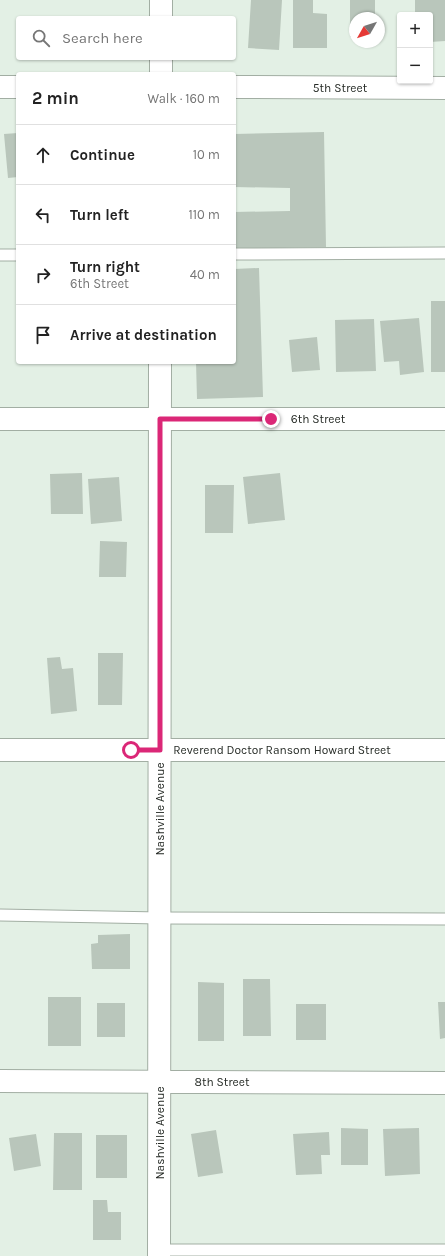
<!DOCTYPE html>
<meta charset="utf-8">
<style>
body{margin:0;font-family:Karla,sans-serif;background:#f6f6f6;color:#222}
.controls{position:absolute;right:12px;top:12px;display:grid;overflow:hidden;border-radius:4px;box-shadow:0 1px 3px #0004}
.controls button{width:36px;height:36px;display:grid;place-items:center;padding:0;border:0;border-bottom:1px solid #e0e0e0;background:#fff;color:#222;font:20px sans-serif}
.compass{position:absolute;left:349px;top:12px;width:36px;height:36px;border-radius:50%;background:#fff;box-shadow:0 1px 3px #0004;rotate:231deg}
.stop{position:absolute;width:12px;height:12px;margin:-9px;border:3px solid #db2777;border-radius:50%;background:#fff}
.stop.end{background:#db2777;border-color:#fff;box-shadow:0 1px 4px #0008}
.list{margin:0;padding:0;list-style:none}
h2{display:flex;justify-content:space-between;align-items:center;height:52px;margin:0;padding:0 16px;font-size:17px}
h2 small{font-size:13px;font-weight:400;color:#767676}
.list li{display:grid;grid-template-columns:26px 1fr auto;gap:12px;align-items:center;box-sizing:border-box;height:60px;padding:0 16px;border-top:1px solid #e0e0e0}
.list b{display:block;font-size:15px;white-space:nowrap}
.list p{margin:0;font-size:13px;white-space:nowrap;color:#767676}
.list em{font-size:13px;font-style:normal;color:#767676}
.icon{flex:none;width:22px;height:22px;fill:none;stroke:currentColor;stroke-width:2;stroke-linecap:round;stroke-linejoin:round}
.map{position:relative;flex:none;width:445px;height:1256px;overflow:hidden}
.search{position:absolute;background:#fff;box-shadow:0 1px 3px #0004;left:16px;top:16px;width:220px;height:44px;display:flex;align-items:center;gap:10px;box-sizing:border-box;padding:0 14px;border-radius:4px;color:#767676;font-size:15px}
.panel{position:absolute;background:#fff;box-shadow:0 1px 3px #0004;left:16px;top:72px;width:220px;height:292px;border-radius:4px}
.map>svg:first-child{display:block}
</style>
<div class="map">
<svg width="445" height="1256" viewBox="0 0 445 1256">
<rect width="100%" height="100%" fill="#e3f0e5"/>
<!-- building -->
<path fill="#b9c6bb" d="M251 0H282L279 50 248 48Z
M293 0H313V13L327 14V48H293Z
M350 0H375V18H355V37H350Z
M415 0H445V41L430 42V15H415Z
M324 132 326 247 234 249V212L290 211V188L234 187V134Z
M18 133V177L8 178 4 134Z
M259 268 263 397 197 399 196 362H234V269Z
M431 301H445V372H431Z
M419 318 424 372 400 375 399 361 384 362 380 321Z
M374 319 376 371 336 372 335 320Z
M317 337 320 370 292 372 289 340Z
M82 473 83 514H51L50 474Z
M280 473 285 520 248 524 243 477Z
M119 477 122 521 91 524 88 479Z
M205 485H234L233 533H205Z
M100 541 127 542 126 577H99Z
M98 653H123L122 705H98Z
M60 657 62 669 73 668 77 711 51 714 47 658Z
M130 934V969H92L91 944 98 943V935Z
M243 979H270L271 1036H243Z
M198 982 224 983V1041H198Z
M48 997H81V1046H48Z
M438 1002H445V1038L440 1039Z
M97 1003H125V1037H97Z
M296 1004H326V1040H296Z
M341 1128 368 1129V1165H341Z
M419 1128 420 1174 385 1176 383 1129Z
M216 1130 223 1173 198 1177 191 1134Z
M329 1132 330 1155H321L322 1174 296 1175 293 1134Z
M54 1133H82V1190H53Z
M36 1134 41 1166 14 1171 9 1138Z
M96 1135H127V1178H96Z
M93 1200H107L108 1212H121V1240H93Z"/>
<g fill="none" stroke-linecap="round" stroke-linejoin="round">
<defs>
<path id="lane" d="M234 254 445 253
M0 255H18
M0 915 160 918 445 919
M159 1250H445"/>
<path id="street" d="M161 18V0
M161 74V58
M0 87H18
M234 87 445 88
M0 419H445
M0 1081 445 1083
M159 1256 160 362"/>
<path id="secondary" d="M0 750H445"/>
</defs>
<!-- lane casing -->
<use href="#lane" stroke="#a2aea3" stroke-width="13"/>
<!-- street casing -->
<use href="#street" stroke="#a2aea3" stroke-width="24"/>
<!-- secondary casing -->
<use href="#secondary" stroke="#a2aea3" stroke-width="24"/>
<!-- lane -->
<use href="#lane" stroke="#fff" stroke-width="11"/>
<!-- street -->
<use href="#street" stroke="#fff" stroke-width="22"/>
<!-- secondary -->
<use href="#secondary" stroke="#fff" stroke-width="22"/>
</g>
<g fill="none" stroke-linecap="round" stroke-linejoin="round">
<!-- route -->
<path stroke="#db2777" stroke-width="5" d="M131 750H160V419H271"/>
</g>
<g text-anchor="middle" stroke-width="3" stroke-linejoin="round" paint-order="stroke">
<!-- street labels -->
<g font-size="12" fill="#252a25" stroke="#fff">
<text x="340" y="92">5th Street</text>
<text x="318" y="423">6th Street</text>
<text x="282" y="754">Reverend Doctor Ransom Howard Street</text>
<text transform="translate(160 809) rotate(-90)" y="4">Nashville Avenue</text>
<text x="222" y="1086">8th Street</text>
<text transform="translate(160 1133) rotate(-90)" y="4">Nashville Avenue</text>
</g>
</g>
</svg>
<div class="controls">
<button>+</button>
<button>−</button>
</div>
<svg class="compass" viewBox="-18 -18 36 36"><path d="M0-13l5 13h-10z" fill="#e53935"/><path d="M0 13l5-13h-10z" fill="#767676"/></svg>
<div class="stop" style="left:131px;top:750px"></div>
<div class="stop end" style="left:271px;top:419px"></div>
<div class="search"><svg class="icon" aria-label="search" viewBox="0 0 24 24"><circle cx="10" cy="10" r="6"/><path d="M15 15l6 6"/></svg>Search here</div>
<section class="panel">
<h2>2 min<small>Walk · 160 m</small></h2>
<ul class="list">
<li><svg class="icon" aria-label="ahead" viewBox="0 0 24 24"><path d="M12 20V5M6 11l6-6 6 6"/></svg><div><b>Continue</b></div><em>10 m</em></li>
<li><svg class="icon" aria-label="left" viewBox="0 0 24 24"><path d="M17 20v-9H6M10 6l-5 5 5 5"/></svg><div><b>Turn left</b></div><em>110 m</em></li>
<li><svg class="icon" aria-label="right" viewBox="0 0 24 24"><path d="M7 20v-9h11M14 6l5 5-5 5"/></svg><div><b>Turn right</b><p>6th Street</p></div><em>40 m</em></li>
<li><svg class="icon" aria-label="arrive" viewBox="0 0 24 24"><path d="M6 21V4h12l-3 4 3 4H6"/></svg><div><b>Arrive at destination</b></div></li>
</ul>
</section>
</div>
